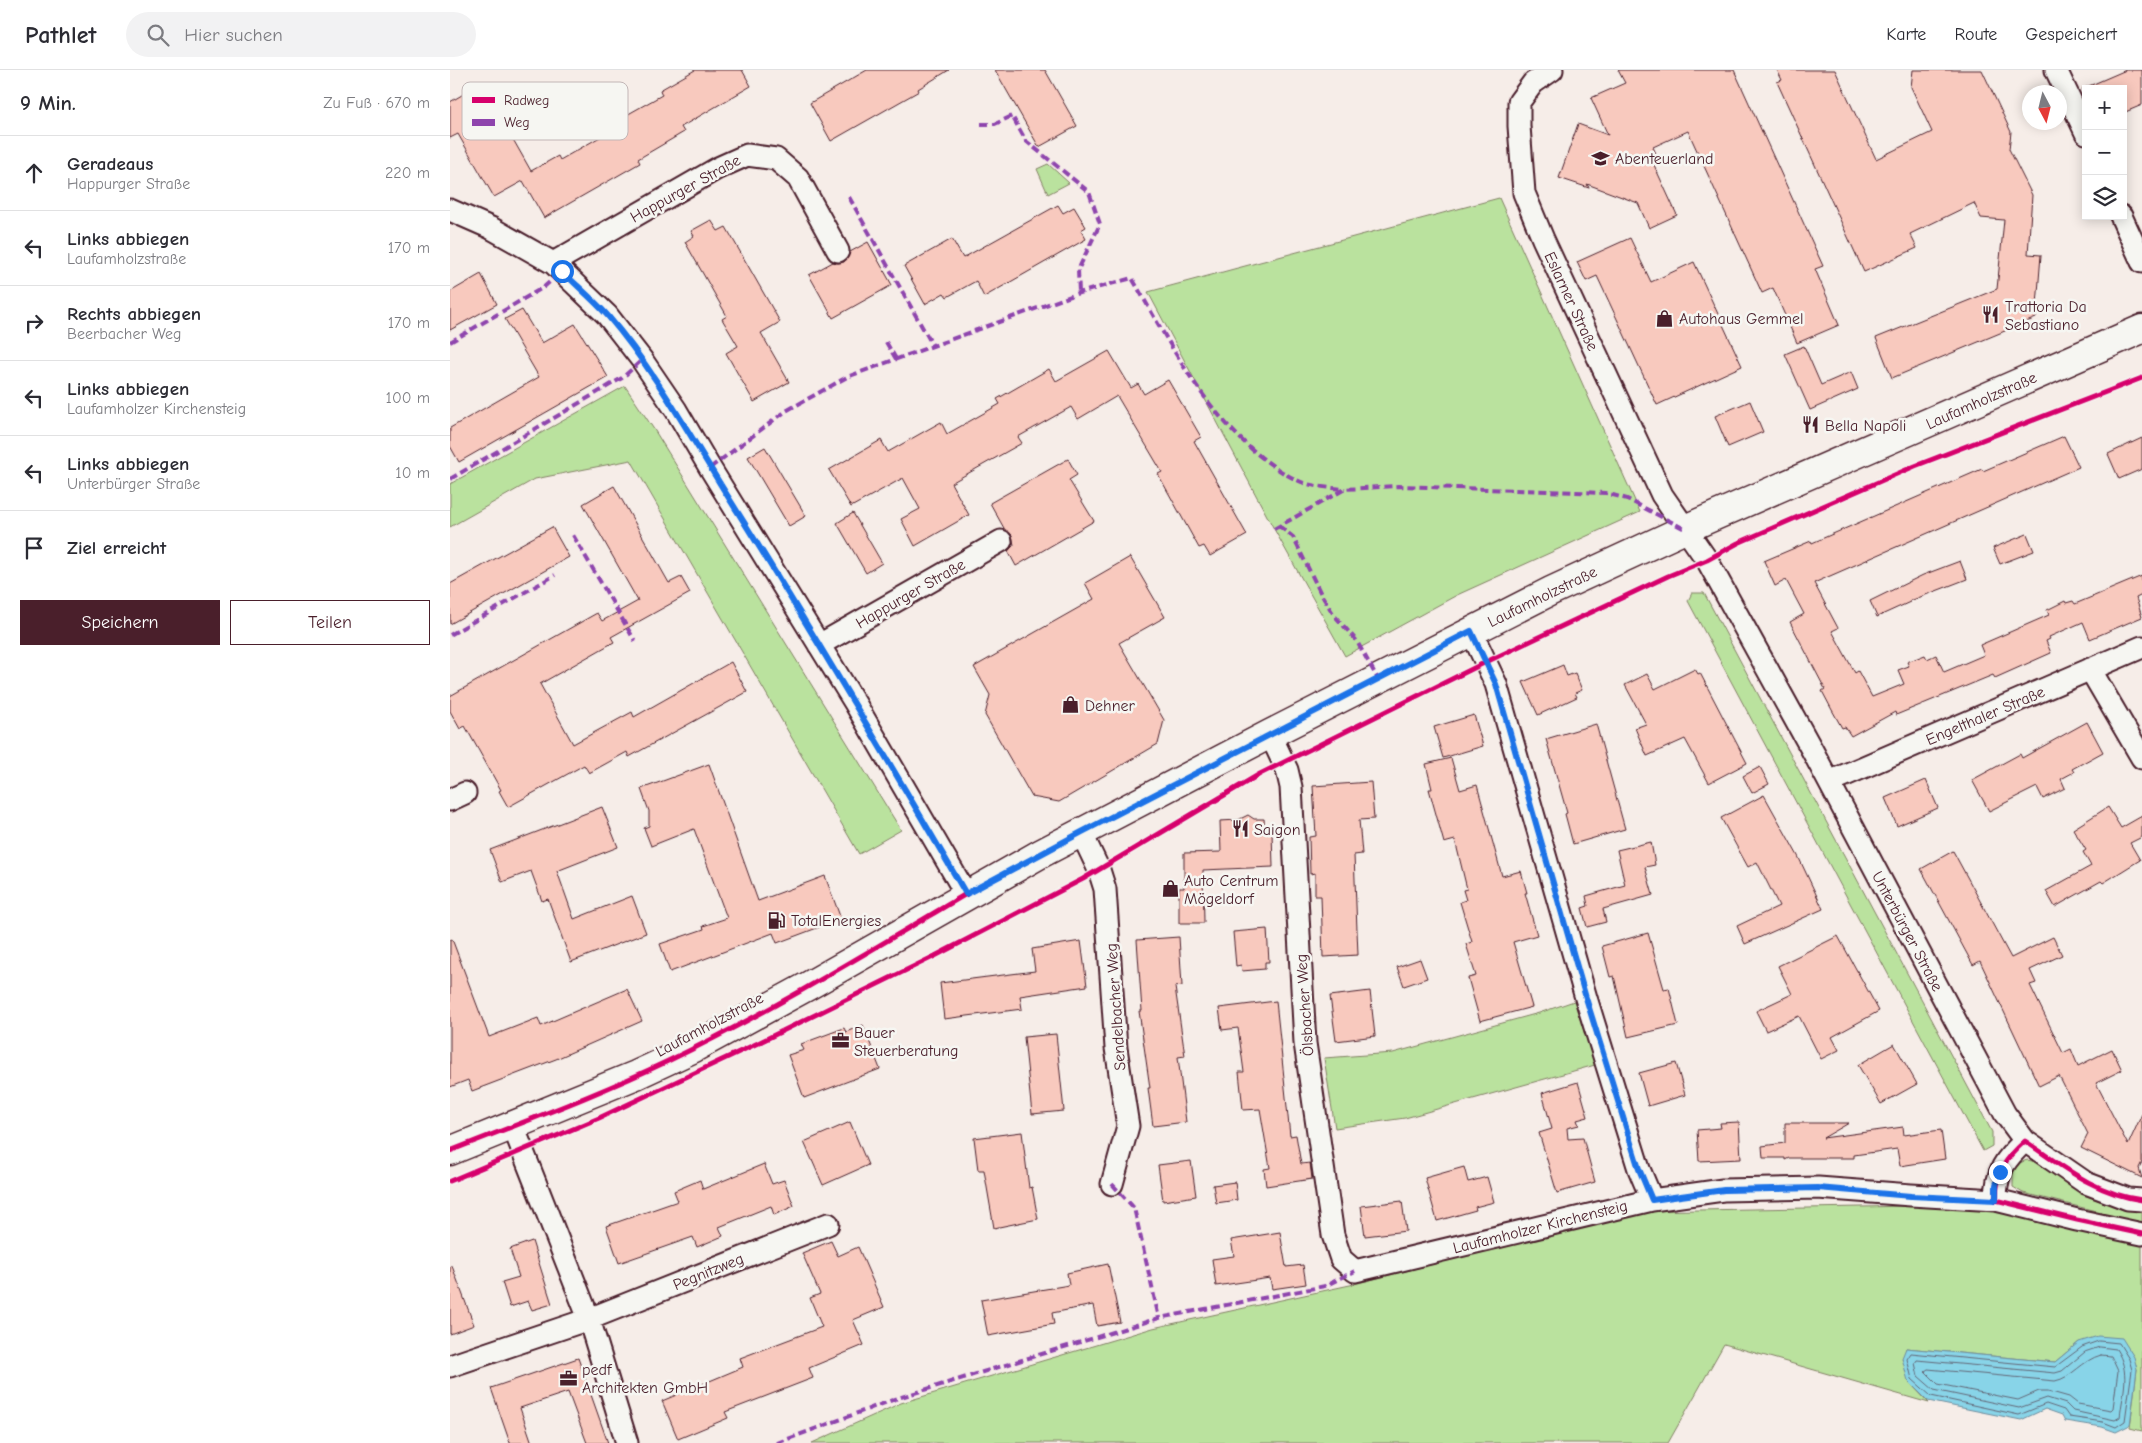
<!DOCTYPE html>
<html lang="de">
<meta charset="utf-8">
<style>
body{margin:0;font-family:"Comic Neue",sans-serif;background:#f2f2f3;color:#2b2b33}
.controls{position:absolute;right:15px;top:15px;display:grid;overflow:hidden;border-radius:0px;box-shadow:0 2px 12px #0003}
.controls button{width:45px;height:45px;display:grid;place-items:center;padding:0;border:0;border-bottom:1px solid #e1e1e2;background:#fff;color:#2b2b33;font:25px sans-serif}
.compass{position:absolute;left:1572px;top:15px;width:45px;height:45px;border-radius:50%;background:#fff;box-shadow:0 2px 12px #0003;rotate:173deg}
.stop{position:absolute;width:15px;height:15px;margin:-11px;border:4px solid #1a73e8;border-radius:50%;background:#fff}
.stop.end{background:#1a73e8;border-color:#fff;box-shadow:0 1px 5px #0008}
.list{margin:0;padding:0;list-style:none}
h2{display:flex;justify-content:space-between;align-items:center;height:65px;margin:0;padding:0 20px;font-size:21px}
h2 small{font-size:16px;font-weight:400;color:#7c7c81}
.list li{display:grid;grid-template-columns:32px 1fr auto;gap:15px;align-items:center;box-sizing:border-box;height:75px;padding:0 20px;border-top:1px solid #e1e1e2}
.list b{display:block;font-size:19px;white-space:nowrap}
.list p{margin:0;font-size:16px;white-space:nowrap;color:#7c7c81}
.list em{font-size:16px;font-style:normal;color:#7c7c81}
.actions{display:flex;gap:10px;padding:15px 20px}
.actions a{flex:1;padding:11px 0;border:1px solid #4a1f2b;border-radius:0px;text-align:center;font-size:18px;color:#4a1f2b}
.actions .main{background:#4a1f2b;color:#fff}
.icon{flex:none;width:28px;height:28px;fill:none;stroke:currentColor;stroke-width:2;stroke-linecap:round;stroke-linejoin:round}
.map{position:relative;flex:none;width:1692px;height:1373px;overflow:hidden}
header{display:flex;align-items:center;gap:30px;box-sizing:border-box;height:70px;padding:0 25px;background:#fff;border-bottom:1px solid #e1e1e2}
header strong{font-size:24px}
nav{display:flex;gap:28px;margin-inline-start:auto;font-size:18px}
.search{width:350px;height:45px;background:#f2f2f3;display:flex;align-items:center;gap:12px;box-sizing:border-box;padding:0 18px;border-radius:28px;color:#7c7c81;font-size:19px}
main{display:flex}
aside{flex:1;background:#fff}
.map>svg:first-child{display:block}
</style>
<header>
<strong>Pathlet</strong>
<div class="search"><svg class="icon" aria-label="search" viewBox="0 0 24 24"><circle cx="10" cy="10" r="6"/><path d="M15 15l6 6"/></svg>Hier suchen</div>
<nav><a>Karte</a><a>Route</a><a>Gespeichert</a></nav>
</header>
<main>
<aside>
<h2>9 Min.<small>Zu Fuß · 670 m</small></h2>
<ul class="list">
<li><svg class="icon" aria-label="ahead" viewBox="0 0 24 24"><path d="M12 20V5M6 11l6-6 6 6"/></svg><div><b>Geradeaus</b><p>Happurger Straße</p></div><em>220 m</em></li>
<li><svg class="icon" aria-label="left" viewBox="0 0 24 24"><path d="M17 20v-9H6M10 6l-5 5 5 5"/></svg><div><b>Links abbiegen</b><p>Laufamholzstraße</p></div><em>170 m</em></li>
<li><svg class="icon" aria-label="right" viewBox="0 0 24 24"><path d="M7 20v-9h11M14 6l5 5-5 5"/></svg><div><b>Rechts abbiegen</b><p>Beerbacher Weg</p></div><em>170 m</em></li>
<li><svg class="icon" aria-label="left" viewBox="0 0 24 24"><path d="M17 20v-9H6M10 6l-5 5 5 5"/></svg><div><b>Links abbiegen</b><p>Laufamholzer Kirchensteig</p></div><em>100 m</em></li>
<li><svg class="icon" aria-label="left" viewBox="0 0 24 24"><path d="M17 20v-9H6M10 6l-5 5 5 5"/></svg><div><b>Links abbiegen</b><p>Unterbürger Straße</p></div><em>10 m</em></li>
<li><svg class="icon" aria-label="arrive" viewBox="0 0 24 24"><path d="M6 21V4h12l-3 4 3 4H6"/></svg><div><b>Ziel erreicht</b></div></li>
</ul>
<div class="actions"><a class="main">Speichern</a><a>Teilen</a></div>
</aside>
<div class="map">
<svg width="1692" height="1373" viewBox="0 0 1692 1373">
<rect width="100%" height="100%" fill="#f6ede8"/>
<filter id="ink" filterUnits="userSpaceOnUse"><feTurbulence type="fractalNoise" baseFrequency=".02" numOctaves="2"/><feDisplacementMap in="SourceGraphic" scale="10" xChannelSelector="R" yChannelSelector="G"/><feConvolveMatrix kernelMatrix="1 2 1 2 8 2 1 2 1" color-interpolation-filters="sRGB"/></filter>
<g filter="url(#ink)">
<!-- green -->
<path fill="#bae29e" stroke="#828064" d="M598 94 619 113 598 124 587 99Z
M1049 128 1190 442 1007 525 895 586 824 459 698 222Z
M175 316 205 361 451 760 409 784 181 390 85 409 0 457V414Z
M1242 523H1254L1542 1062V1076L1533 1081 1238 531Z
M1124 931 1145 995 955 1048 885 1058 874 988 943 983 1089 943Z
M1577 1090C1596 1092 1607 1108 1623 1118 1644 1131 1667 1137 1692 1142V1361L1680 1358 1687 1299 1629 1272 1605 1292 1456 1278 1458 1311 1479 1333 1274 1274 1218 1373H362L451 1333 703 1258 900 1215 1195 1141 1573 1134 1646 1141 1573 1123 1563 1117V1101L1567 1094Z"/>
<!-- water -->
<path fill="#88d4e8" stroke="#6f8c9c" d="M1648 1266 1672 1268 1684 1287 1687 1299 1680 1355 1666 1362 1652 1357 1615 1351 1612 1345 1595 1339 1571 1350 1478 1331 1458 1311 1452 1288 1456 1278 1605 1292 1629 1272Z"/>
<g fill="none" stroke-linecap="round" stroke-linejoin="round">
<!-- shore -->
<path stroke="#636777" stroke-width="1" d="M1649 1271 1669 1273 1679 1289 1682 1300 1675 1351 1666 1357 1653 1352 1619 1347 1614 1340 1596 1334 1569 1345 1481 1326 1462 1309 1457 1289 1461 1283 1605 1297 1632 1277Z
M1650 1277 1666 1279C1681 1302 1673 1321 1670 1347L1665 1350 1623 1341 1616 1334 1597 1328 1569 1338 1484 1320 1468 1306 1465 1293 1467 1290 1605 1303 1612 1301 1635 1282Z
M1651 1285 1661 1286 1668 1301 1663 1338 1661 1340 1628 1334 1619 1327 1598 1321H1589L1568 1330 1488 1314 1475 1301 1478 1299 1605 1311C1622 1308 1632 1290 1651 1285Z"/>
</g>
<!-- building -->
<path fill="#f8c9be" stroke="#4a1f2b" d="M245 0H292L301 16 231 57 234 62 188 89 190 93 94 148 73 111 44 127 8 64 0 68V32L29 15 36 28 39 27 81 101 108 86 110 90 169 56 166 51 212 25 210 20Z
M417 0H499L468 19 469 21 381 71 360 33Z
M545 0H595L627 56 589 77Z
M1168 0H1284L1373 196 1365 199 1389 255 1347 273 1323 218 1312 223 1238 61 1203 77 1210 92 1204 95 1227 145 1199 158 1188 133 1137 114 1139 118 1109 108 1128 54 1158 65 1141 28 1175 13Z
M1327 0H1385L1426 89 1482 62 1461 17 1463 0H1532L1561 62 1559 79 1582 125 1578 184 1591 185 1586 248 1442 308 1426 268 1547 219 1554 150 1531 148 1524 133 1460 164 1467 178 1414 202 1327 12 1332 10Z
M1676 0H1692V35L1673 43V19H1632Z
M608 135 613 143 624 137 636 157 631 160 636 169 534 227 526 211 497 227 494 223 475 234 454 196 502 169 513 188Z
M261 150 268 161 276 157 330 252 311 263 339 312 304 332 276 283 288 276 272 249 277 246 235 172 244 166 241 161Z
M1180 168 1201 212 1244 192 1292 296 1207 335 1147 206 1136 211 1127 192Z
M418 172 442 215 383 248 359 205 383 192 388 193 394 192 400 182Z
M31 204 47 234 0 260V222Z
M72 240 92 273 125 254 158 307 9 392 0 376V358L89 307 55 249Z
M1354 276 1371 315 1401 302 1408 319 1360 340 1335 284Z
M659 281 681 318 688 314 694 324 718 310 751 367 744 371 797 465 760 486 754 476 749 478 708 404 712 402 667 326 628 349 621 337 568 367 572 373 501 413 519 445 465 476 451 449 470 439 453 408 401 437 379 400 431 370 438 382 491 352 497 364 550 334 547 329 599 299 606 311Z
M1300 331 1313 362 1278 377 1265 346Z
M1614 366 1629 397 1364 513 1388 558 1382 561 1405 603 1408 601 1422 627 1454 614 1448 600 1459 596 1457 592 1475 585 1477 589 1486 585 1494 602 1534 585 1530 575 1599 545 1597 540 1615 531 1616 533 1623 531 1625 534 1692 506V525L1686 528 1692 547 1640 569 1633 552 1599 567 1600 569 1596 571 1601 583 1545 608 1543 605 1446 645 1445 642 1401 666 1395 657 1392 658 1382 640 1372 621 1375 619 1340 552 1354 544 1336 510 1325 516 1314 491 1361 471 1362 473 1532 399 1533 401Z
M1692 368V399L1669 409 1658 384Z
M315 377 356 446 339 456 298 387Z
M618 389 627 405 619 410 644 451 566 496 558 481 564 475 562 465 555 460 540 433Z
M164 416 219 513 231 507 240 523 161 567 164 572 90 614 123 674 182 642 184 647 281 592 297 622 179 687 177 682 139 703 134 695 58 737 49 721 51 720 15 656 10 659 0 641V626L147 543 152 551 188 531 133 434Z
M403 443 432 493 416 503 387 453Z
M102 457 119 487 0 554V514Z
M1577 464 1584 481 1550 494 1543 478Z
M680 487 715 547 669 573 714 650 708 674 609 732 582 727 535 645 540 625 524 597 644 529 635 513Z
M1510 491 1517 509 1460 531V532L1427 547 1420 531 1473 505Z
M1113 595 1117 606 1125 603 1132 620 1125 623 1127 627 1088 645 1073 612Z
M1245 599 1248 604 1250 603 1297 693 1259 713 1235 669 1197 686 1185 658 1196 654 1175 615 1197 604 1205 619Z
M1024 645 1033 676 993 688 984 657Z
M1637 652 1653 682 1622 699 1624 702 1611 709 1615 718 1593 729 1587 717 1539 741 1522 710 1570 684 1572 688Z
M1146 654 1175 759 1123 774 1115 744 1117 743 1096 669Z
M1001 688 1010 720 1027 715 1052 806 1071 801 1077 823H1075L1087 865 1063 872 1082 937 1030 951 1018 908 1026 906 1016 874 1022 872 1010 832 1016 830 1013 820 1017 819 1005 770 994 773 979 719H982L976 694Z
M259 694 308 831 375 806 391 849 327 873 323 863 220 902 210 874 254 859 253 856 277 848 244 759 201 776 194 758 199 756V741L191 719Z
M1310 697 1319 714 1302 723 1293 706Z
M1476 710 1488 738 1447 756 1435 728Z
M921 712 924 749 909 750 912 784 904 785 908 885 873 887 871 826H865V803L860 804 859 767 866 766 863 716Z
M1314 725 1348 786 1373 839 1295 874 1287 856 1329 836 1307 792 1298 797 1271 748Z
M152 737 168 777 107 801 124 849 182 826 196 863 121 892 98 829 92 831 81 801 52 812 40 780Z
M1658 737 1671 758 1692 746V767L1680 773 1690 790 1653 813 1651 811 1605 837 1596 821 1641 796 1633 782 1636 780 1623 759Z
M798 745 804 749H814L815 762H822L823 797 753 800 754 853H729V818H734V783L771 782 770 751 788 750Z
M1201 772 1205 795 1195 797 1203 825 1153 839 1156 852 1137 857 1132 838 1138 836 1136 826 1175 815 1167 780Z
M1503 781 1561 888 1603 867 1612 885 1580 900 1586 913 1580 915 1613 983 1621 979 1628 996 1662 979 1672 1000 1646 1013 1678 1075 1692 1044V1092L1689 1098 1692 1108 1631 1078 1638 1064 1609 1006 1589 1016 1530 891 1523 895 1471 799Z
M817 859 819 892H815V899L792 901 791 895 786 896 783 862Z
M1198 863 1214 919 1219 918 1228 955 1178 967 1164 906 1160 907 1152 876Z
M1388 866 1429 941 1382 967 1389 980 1371 989 1349 946 1316 961 1306 941 1342 924 1328 896Z
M729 867 732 916 725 917 735 986 728 987 736 1052 703 1056 698 1018H700L689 941H692L687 870Z
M2 869 39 967 88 948 91 956 177 919 192 951 106 989 22 1021 18 1010 0 1017V870Z
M631 871 637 916 570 926 572 939 494 949 490 913 585 901 582 879Z
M970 889 977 908 954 916 947 897Z
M920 921 925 966 886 971 880 926Z
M826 931 840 1066 846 1065 851 1094 860 1093 862 1109 816 1116 814 1099 820 1098 810 1039 793 1040 789 1002H794L788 958 772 960 769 938Z
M413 955 430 999 354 1028 338 985 354 980 351 974 394 958 396 962Z
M606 964 614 1041 582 1044 574 967Z
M1444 974 1467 1014 1431 1034 1408 995Z
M1226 993 1235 1025 1198 1036 1189 1003Z
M1128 1012 1138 1047 1127 1050 1129 1055 1117 1058 1118 1069 1133 1068 1145 1112 1107 1123 1089 1063 1102 1059 1092 1023Z
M400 1052 418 1095 373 1115 354 1072Z
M1289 1052 1291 1089 1249 1091 1247 1060 1271 1058 1270 1053Z
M1335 1053H1399L1373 1068 1453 1057 1454 1065 1491 1060 1495 1089 1450 1096 1447 1079 1404 1085V1088H1339L1335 1090V1088H1313L1312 1076 1335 1073Z
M572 1062 579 1118 582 1117 588 1149 544 1158 534 1100H528L524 1068Z
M741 1091 746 1126 713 1131 708 1095Z
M314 1094 322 1114 334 1110 344 1136 324 1145 321 1136 269 1157 273 1166 247 1177 243 1167 169 1193 156 1156 228 1131 224 1121 250 1110 253 1119Z
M1014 1097 1018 1112 1037 1107 1044 1132 1025 1137 1026 1140 987 1151 975 1108Z
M785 1112 787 1130 766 1133 763 1115Z
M952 1131 956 1161 915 1166 911 1136Z
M830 1162 836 1197 853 1195 856 1214 822 1219 820 1208 766 1216 762 1189 784 1186 781 1170Z
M82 1171 102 1234 82 1240 78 1231 60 1237 52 1212 69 1207 60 1179Z
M381 1171 388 1186 408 1177 434 1237 403 1250 414 1275 359 1298 363 1308 275 1342 278 1348 228 1369 212 1331 293 1297 290 1288 372 1257 360 1228 370 1224 352 1183Z
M658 1194 670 1252 647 1256 643 1235 602 1243 604 1254 538 1266 531 1230 619 1215 617 1203Z
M0 1196H2L24 1255 0 1264Z
M128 1288 158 1373H137L118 1322 70 1338 82 1373H60L41 1318Z"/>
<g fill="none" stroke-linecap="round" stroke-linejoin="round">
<defs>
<path id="minor" d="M1102 0 1083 13 1069 32V56L1074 123 1093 169 1212 425 1257 490 1362 680 1555 1044 1575 1071 1636 1113 1678 1129 1692 1130
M1606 0 1636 63
M0 140 41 158 103 193 157 245 192 290 226 340 260 398 405 633 516 824
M1671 146 1692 192
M103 193 268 98 297 85 326 89 348 108 388 181
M1021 561 1046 614 1136 928 1189 1099 1202 1130
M369 575 551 471
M1640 599 1692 688
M820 664 837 700 841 717 855 973 883 1165 891 1189 905 1201 1202 1130 1273 1120 1368 1118 1461 1125 1546 1130 1627 1150 1692 1164
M1379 712 1692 577
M0 730 15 723
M631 762 649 800 655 819 666 978 678 1056 662 1114
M63 1056 139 1249 177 1373
M1546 1130C1546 1101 1555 1089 1575 1071
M0 1296 139 1249 378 1154"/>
<path id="secondary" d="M0 1081 186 1005 244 978 358 916 590 784 820 664 1101 521 1235 459 1692 259"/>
</defs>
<!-- minor casing -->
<use href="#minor" stroke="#4a1f2b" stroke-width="25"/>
<!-- secondary casing -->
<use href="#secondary" stroke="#4a1f2b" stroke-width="31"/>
<!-- minor -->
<use href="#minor" stroke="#f6f6f2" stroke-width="21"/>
<!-- secondary -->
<use href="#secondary" stroke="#f6f6f2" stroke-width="28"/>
<!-- quiet -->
<path stroke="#8e44ad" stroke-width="4" stroke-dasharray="8 4" stroke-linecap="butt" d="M531 54H545L562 46 576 71 639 122 650 154 628 200 629 223
M399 127 483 276
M0 272 94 217 112 201
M436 272 446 289
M260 398 336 341 397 307 629 223 682 208C719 272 752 339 811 387 824 397 838 407 854 413 867 417 881 418 895 419
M0 409 172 308 192 290
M829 456 843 467 871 524 884 545 906 570 928 609
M824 459 895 419 948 416 1156 423 1177 429 1235 459
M123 465 185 571
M0 565 105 505
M662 1114 684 1138 709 1248
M327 1373 448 1328 709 1248 875 1216 905 1201"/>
<defs>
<path id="cycleway" d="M0 1081C73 1052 147 1025 218 991 320 942 418 882 516 824
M0 1111 149 1048 308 973 485 886 633 809 810 704 1036 592 1218 506 1257 490 1288 473 1465 396 1692 308
M1692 1130C1646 1124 1612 1096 1575 1071 1555 1089 1546 1101 1546 1130L1627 1150 1692 1164"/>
</defs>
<!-- cycleway casing -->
<use href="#cycleway" stroke="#f6f6f2" stroke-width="8"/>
<!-- cycleway -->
<use href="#cycleway" stroke="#d6006c" stroke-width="5"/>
</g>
</g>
<g fill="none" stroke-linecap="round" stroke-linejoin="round" filter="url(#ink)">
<!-- route -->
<path stroke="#1a73e8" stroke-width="6" d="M112 201C127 216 144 230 158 246 209 306 245 375 287 441 366 567 441 695 516 824L632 762 1021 561 1046 614 1136 928 1189 1099 1202 1130 1274 1120 1368 1118 1461 1126 1546 1130V1115L1550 1102"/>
</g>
<!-- icons -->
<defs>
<symbol id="school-bare" viewBox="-9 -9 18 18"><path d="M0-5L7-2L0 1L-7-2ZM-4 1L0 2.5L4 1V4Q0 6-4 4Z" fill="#4a1f2b" stroke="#f6f6f2" stroke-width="2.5" paint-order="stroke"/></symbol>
<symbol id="restaurant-bare" viewBox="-9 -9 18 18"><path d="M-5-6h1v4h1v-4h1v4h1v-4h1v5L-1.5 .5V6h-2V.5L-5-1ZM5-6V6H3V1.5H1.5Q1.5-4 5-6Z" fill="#4a1f2b" stroke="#f6f6f2" stroke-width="2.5" paint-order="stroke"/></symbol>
<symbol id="shop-bare" viewBox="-9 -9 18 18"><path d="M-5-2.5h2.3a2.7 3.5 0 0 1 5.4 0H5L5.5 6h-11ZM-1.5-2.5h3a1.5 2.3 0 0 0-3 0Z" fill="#4a1f2b" stroke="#f6f6f2" stroke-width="2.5" paint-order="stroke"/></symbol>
<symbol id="fuel-bare" viewBox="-9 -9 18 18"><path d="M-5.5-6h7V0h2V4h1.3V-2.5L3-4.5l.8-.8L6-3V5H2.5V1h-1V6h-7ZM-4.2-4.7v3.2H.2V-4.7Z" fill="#4a1f2b" stroke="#f6f6f2" stroke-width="2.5" paint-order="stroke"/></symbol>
<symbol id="office-bare" viewBox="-9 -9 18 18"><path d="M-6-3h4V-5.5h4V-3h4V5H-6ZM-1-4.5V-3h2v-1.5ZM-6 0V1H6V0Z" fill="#4a1f2b" stroke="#f6f6f2" stroke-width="2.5" paint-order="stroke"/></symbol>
</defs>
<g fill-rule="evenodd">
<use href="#school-bare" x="1138" y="76" width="25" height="25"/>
<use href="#restaurant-bare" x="1528" y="232" width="25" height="25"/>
<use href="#shop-bare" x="1202" y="236" width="25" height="25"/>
<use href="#restaurant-bare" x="1348" y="342" width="25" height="25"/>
<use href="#shop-bare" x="608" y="622" width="25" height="25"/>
<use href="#restaurant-bare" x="778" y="746" width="25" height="25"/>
<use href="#shop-bare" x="708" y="806" width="25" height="25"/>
<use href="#fuel-bare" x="314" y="838" width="25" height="25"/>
<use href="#office-bare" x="378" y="958" width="25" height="25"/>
<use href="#office-bare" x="106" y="1296" width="25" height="25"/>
</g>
<g text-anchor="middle" stroke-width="5" stroke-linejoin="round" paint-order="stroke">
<!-- poi labels -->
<g font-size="16" fill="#4a1f2b" stroke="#f6f6f2" text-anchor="start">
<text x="1165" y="94">Abenteuerland</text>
<text x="1555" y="242">Trattoria Da<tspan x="1555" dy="18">Sebastiano</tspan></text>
<text x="1229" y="254">Autohaus Gemmel</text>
<text x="1375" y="361">Bella Napoli</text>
<text x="635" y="641">Dehner</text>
<text x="804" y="765">Saigon</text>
<text x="734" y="816">Auto Centrum<tspan x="734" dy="18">Mögeldorf</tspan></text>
<text x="341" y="856">TotalEnergies</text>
<text x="404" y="968">Bauer<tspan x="404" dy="18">Steuerberatung</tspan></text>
<text x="132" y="1305">pedf<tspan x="132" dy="18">Architekten GmbH</tspan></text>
</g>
<!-- street labels -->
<g font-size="16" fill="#4a1f2b" stroke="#f6f6f2">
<text transform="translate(235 118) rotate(-29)" y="6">Happurger Straße</text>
<text transform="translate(1122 231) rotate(65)" y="6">Eslarner Straße</text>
<text transform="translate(1531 330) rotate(-24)" y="6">Laufamholzstraße</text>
<text transform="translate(460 523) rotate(-30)" y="6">Happurger Straße</text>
<text transform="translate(1092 526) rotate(-26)" y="6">Laufamholzstraße</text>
<text transform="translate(1535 645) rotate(-23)" y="6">Engelthaler Straße</text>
<text transform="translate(1458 861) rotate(62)" y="6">Unterbürger Straße</text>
<text transform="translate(854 935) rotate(-94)" y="6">Ölsbacher Weg</text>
<text transform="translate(665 937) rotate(-94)" y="6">Sendelbacher Weg</text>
<text transform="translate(259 954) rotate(-28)" y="6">Laufamholzstraße</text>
<text transform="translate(1090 1156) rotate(-14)" y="6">Laufamholzer Kirchensteig</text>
<text transform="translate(258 1201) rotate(-22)" y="6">Pegnitzweg</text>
</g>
</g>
<!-- legend -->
<rect x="12" y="12" width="166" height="58" rx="8" fill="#f6f6f2" stroke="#c2b6b6" stroke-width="1"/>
<rect x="22" y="27" width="23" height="6" fill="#d6006c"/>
<rect x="22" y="49" width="23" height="7" fill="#8e44ad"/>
<g font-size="14" fill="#4a1f2b">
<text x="54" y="35">Radweg</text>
<text x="54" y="57">Weg</text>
</g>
</svg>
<div class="controls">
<button>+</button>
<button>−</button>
<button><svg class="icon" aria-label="layers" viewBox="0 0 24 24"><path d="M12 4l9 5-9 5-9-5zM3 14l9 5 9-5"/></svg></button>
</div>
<svg class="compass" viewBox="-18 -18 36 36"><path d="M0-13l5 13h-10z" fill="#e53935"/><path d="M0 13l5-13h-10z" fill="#7c7c81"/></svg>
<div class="stop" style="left:112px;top:201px"></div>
<div class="stop end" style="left:1550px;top:1102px"></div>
</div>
</main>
